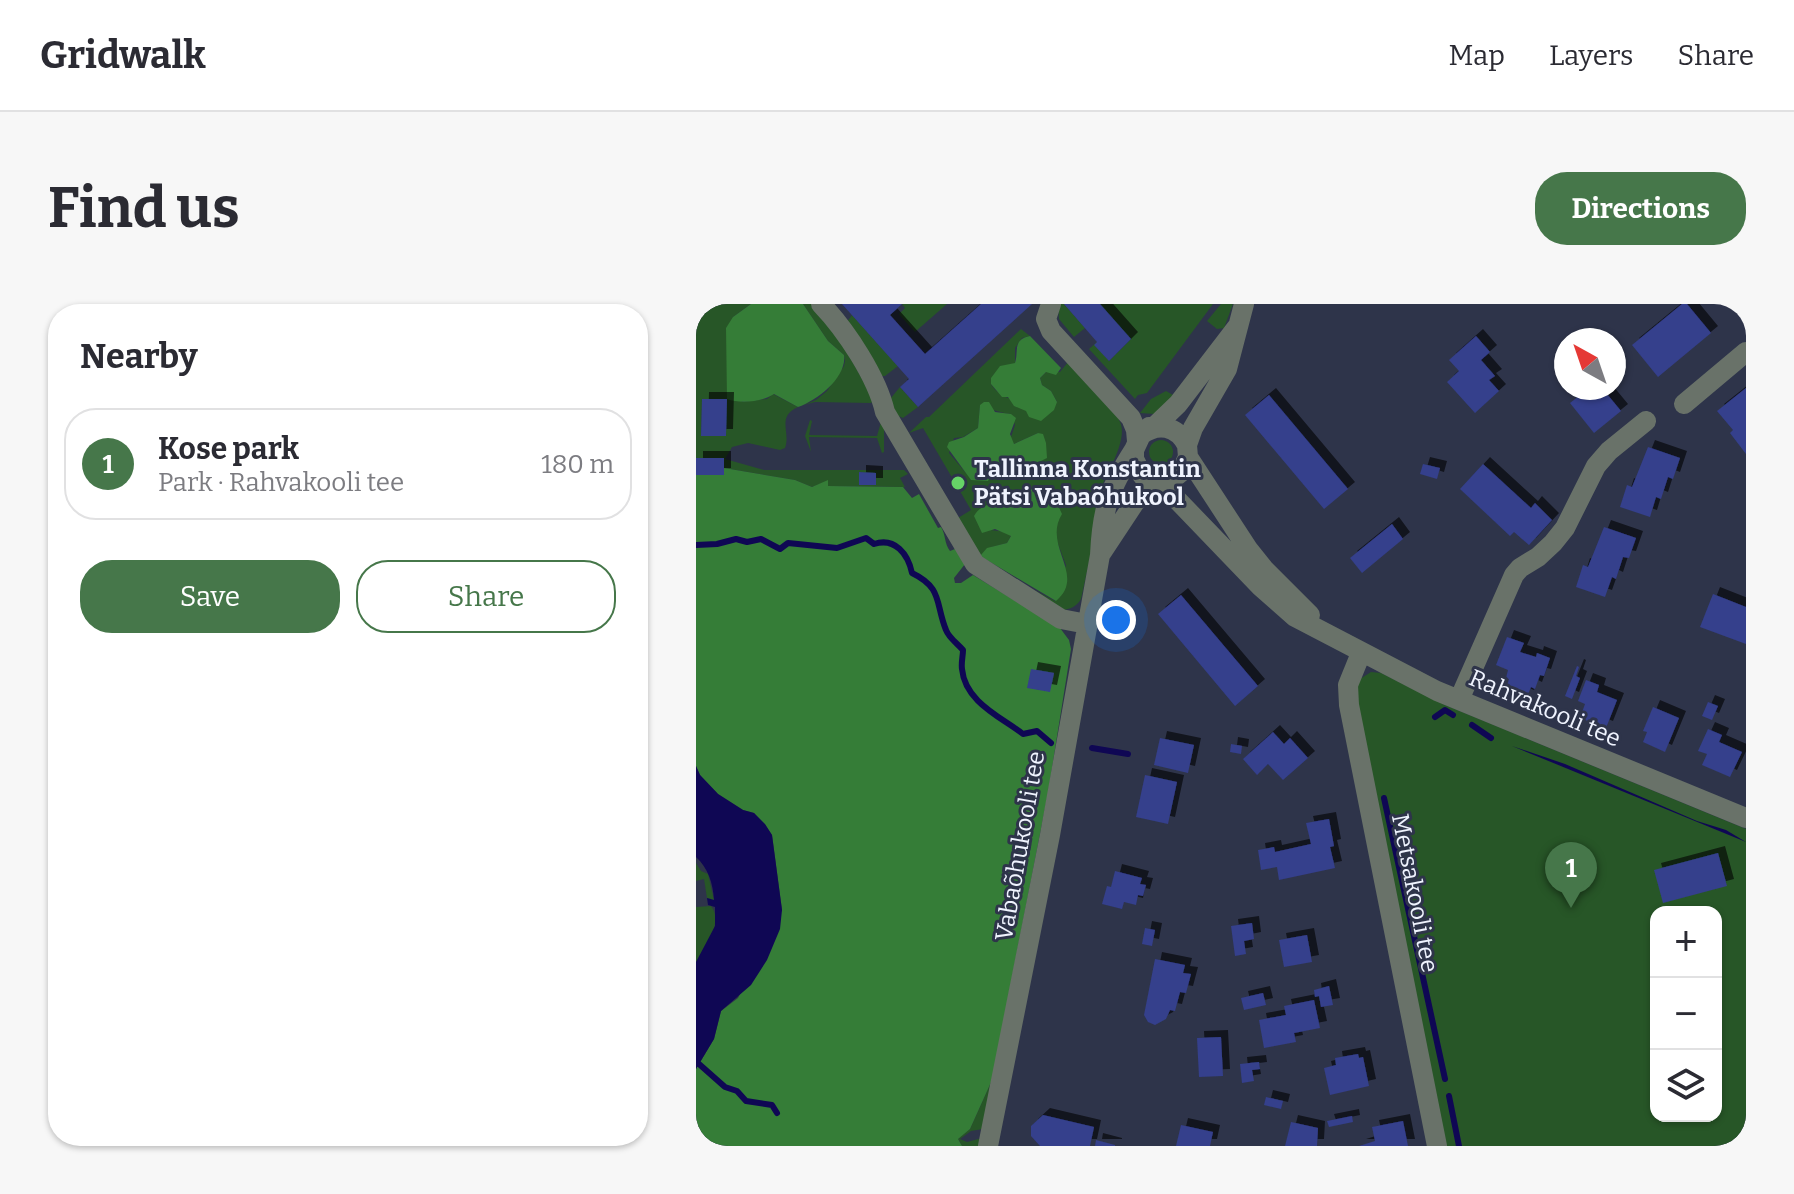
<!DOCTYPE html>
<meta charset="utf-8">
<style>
body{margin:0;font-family:Bitter,serif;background:#f7f7f7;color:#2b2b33}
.controls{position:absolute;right:24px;bottom:24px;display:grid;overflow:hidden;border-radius:16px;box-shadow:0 2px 6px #0004}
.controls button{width:72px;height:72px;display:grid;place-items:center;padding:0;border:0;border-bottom:2px solid #e1e1e2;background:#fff;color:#2b2b33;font:40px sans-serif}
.compass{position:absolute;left:858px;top:24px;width:72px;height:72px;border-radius:50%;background:#fff;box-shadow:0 2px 6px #0004;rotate:320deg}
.you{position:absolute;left:420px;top:316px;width:28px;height:28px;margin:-20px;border:6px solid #fff;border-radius:50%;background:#1a73e8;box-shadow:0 0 0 12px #1a73e833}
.badge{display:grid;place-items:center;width:52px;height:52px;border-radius:50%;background:#46774a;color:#fff;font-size:26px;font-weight:700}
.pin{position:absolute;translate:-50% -66px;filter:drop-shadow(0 2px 4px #0008)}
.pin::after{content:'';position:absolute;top:42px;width:28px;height:24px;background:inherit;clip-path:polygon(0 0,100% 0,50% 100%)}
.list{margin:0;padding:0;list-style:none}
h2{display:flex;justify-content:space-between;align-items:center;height:104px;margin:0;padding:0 32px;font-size:34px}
h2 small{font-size:26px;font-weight:400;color:#7c7c81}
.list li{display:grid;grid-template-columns:52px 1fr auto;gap:24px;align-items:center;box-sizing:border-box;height:112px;margin:0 16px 16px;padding:0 16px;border:2px solid #e1e1e2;border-radius:32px}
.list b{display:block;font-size:30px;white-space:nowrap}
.list p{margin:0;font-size:26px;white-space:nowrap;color:#7c7c81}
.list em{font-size:26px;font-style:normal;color:#7c7c81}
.actions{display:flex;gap:16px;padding:24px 32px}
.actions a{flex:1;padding:18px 0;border:2px solid #46774a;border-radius:32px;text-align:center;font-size:28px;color:#46774a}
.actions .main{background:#46774a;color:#fff}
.icon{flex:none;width:44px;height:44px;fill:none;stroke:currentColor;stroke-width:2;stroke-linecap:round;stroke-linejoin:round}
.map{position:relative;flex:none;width:1050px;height:842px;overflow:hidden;border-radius:32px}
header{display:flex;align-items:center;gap:48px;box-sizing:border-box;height:112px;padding:0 40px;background:#fff;border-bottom:2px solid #e1e1e2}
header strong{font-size:38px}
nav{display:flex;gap:44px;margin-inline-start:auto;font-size:28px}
.intro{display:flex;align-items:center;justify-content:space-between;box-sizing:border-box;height:192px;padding:0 48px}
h1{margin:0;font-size:56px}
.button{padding:20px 36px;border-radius:32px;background:#46774a;color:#fff;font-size:28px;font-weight:700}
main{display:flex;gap:48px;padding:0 48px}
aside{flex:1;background:#fff;border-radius:32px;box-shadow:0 2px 6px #0004}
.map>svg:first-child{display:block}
</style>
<header>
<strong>Gridwalk</strong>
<nav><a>Map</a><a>Layers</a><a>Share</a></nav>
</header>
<div class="intro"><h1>Find us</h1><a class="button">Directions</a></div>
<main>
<aside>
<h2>Nearby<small></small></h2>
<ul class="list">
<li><span class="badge">1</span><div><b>Kose park</b><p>Park · Rahvakooli tee</p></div><em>180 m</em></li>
</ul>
<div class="actions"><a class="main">Save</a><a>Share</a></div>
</aside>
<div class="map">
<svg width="1050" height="842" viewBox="0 0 1050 842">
<defs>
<filter id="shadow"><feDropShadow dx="7" dy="-7" stdDeviation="0" flood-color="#0009"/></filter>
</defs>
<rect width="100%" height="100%" fill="#2e344a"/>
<!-- green -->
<path fill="#275627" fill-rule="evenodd" d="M0 0H55L37 13 46 98 71 95 77 90 102 103C80 113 95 128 89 144L84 146 52 139 36 143 29 155 68 166H208L212 170 204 174 209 183 132 182V177L116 183 99 176 28 164 0 154ZM6 95H30L5 131Z
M107 0H118L134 18 178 96 175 99 119 98 108 101 120 96 131 87 148 62 149 57 148 51 132 37Z
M206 0H251L219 28 203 10 209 4Z
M362 0H368L389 24 378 33 363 15Z
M404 0H517L451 89 442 91 439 95 393 45 401 38 413 57 419 51Z
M525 0H537L528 24 521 25 511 17Z
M156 11 202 62 189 72H183L150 19Z
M325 25 334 32 326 34 319 44V59L298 70 295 80C308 102 338 97 361 98L355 87 346 81 344 74 350 68H364L372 58 426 112 423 116C434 133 411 169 404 186L408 189 385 295C381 302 375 305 367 306L334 284 359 297 370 261 359 232 361 217 359 195 341 183 314 197 285 203 295 226 311 228 315 232 311 239 296 243 284 252 262 214 275 206 227 124 213 129 230 113H233ZM284 102C296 104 302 109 315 110L319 121 314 136 318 140 342 129 343 158 329 160 325 166 303 162 296 171 270 169 253 149 258 134 267 133 282 124Z
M204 83 222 103 207 114 200 111 194 95Z
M470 87 479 92 459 110 444 109 455 95Z
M114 116 116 117 113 131 181 132 185 118H188V148L186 149 181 134 113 133 115 148 109 132Z
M453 148a12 12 0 1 1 24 0a12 12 0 1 1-24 0Z
M675 368 685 369 749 401 1050 525V842H746L659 391 664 375ZM960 608H1020V812H960Z
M0 559 5 567 12 570 18 596 11 594 8 575 0 577Z
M15 602C28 618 9 643 0 658V603Z
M296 776 287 825 275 827 264 835 271 838 286 834 284 842H266L262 835 274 825Z"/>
<!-- forest -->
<path fill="#357d37" d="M55 0H107L132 37 148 51C151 73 122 96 102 103L78 90C66 98 44 100 31 95L30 24 37 13Z
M334 32 365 64 360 71 350 68 344 74 346 81 355 87 361 98 358 106 345 117 333 113 330 107 318 102 312 93H306L295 80V74L304 62 319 59C323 47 316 36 334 32Z
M288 98H293L299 108 315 110 320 114 314 130 318 140 342 129 347 130 350 139 351 154 343 158 329 160 320 169 308 161 298 165 292 177 275 176 251 143 253 138 268 133 282 124 284 101Z
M28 164 99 176 116 183 132 176V182L207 183 216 194 223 190 242 224 245 223C250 231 248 239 254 247L259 245 269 260 258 274 259 279H265L277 271 364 324 373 336 375 345 352 489 296 776 274 825 262 835 266 842H0V765L18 735 25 707 42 694 86 606 76 531 69 521 58 509 47 506 22 490 4 471 0 462V171H27Z
M341 183 359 195 366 210C346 242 391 271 360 297L284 252 291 244 311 239 315 232 299 225 286 229 278 212C287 196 304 201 318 195 327 191 332 185 341 183Z"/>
<!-- water -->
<path fill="#0f0754" d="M816 442 869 460 1001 517 1030 526 1050 538Z
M0 462 4 471 22 490 47 506 58 509 69 520 76 531 86 606 84 625 71 656 55 681 25 707 18 735 0 765V658L19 622V603L12 601 11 594 18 596C17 579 12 564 0 553Z"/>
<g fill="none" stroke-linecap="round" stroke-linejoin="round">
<!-- stream -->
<path stroke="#0f0754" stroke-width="6" d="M0 241 21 240 40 235 51 238 65 235 84 245 92 239 141 244 170 234 178 240C199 233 212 250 216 269 247 284 239 299 250 326 253 334 261 339 267 346 267 352 265 359 266 365 269 398 305 413 327 430L341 427 355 439
M739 413 749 406 757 411
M776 421 795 434
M396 444 432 450
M688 494 749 775
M3 760 29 783 41 787 50 797 76 801 81 809
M753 792 763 842"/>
</g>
<!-- building -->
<path fill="#343f8c" filter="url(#shadow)" d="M146 0H206L194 11 229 50 285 0H336L222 103 204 83 213 75Z
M368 0H404L435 35 413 57 398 41 401 38Z
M986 0H991L1015 29 962 73 936 41Z
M780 32 794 48 785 56 799 72 793 76 803 87 779 109 751 78 763 67 753 56Z
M893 84H906L925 107 898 129 874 99Z
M1050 84V150L1034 129 1037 126 1021 107Z
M573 91 652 185 628 205 549 111Z
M6 95H31L30 132H5Z
M952 143 984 154 977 175 972 173 965 195 960 193 954 213 924 203 931 181 936 183Z
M0 154H28V171H0Z
M727 160 744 164 741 175 724 170Z
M787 160 835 204 839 199 856 216 833 241 818 228 814 232 764 185Z
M163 168 180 169V181H163Z
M696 220 707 235 666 269 654 254Z
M908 223 940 234 933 254 927 253 920 275 916 273 909 293 880 283 887 261 892 263Z
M1017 290 1050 303V340L1004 323Z
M485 291 562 382 539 402 462 310Z
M811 333 828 339 824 348 840 353 841 349 854 354 848 372 844 371 839 385 835 383 831 393 810 385 813 375 810 374 812 366 800 361Z
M881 362 883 363 880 372 884 374 876 395 869 392Z
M335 365 358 369 354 388 331 384Z
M890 376 903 381 901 388 921 396 910 424 884 414 889 400 882 397Z
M1012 398 1022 402 1016 416 1006 412Z
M957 403 983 414 969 448 947 438 951 428 947 427Z
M1012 425 1026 431 1023 438 1046 448 1034 473 1006 461 1011 450 1002 447Z
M577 428 588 440 594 434 612 454 587 476 572 460 561 471 547 455Z
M464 434 498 441 492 469 458 461Z
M535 440 546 442 545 450 534 448Z
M449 471 481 478 472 520 440 513Z
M633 515 638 542 634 543 639 564 583 576 581 563 565 566 562 546 578 543 579 548 615 540 610 519Z
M1022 549 1031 582 967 599 958 566Z
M419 567 446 574 444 580 450 581 447 592 442 591 440 601 428 598 426 605 406 600 411 582 415 583Z
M556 619 558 635 548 637 550 650 539 652 535 622Z
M449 624 459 626 456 642 446 640Z
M611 631 616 658 588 663 583 636Z
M459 655 489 661 487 669 495 670 490 689 484 688 479 707 474 706 470 715 459 721 452 718 448 711Z
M633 682 637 701 625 703 623 692 619 693 618 686Z
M567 689 570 701 548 706 545 694Z
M618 696 624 724 598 729 600 738 568 744 563 716 590 711 588 702Z
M525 733 527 772 503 773 501 734Z
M662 750 663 754 667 753 673 782 634 791 628 764 640 761 639 754Z
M563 758 564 765 556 766 558 777 546 779 544 760Z
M570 793 587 797 585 805 568 801Z
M347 811 398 823 394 842H344L335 832V822Z
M656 812 657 818 633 823 631 817Z
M707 817 712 842H663L679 837 676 823Z
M595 818 622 824 621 842H589Z
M485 821 517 828 514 842H480Z
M400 836 419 841V842H399Z"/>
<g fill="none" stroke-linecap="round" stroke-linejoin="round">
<!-- minor -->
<path stroke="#697269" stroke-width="20" d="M125 0C150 26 181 73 189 108L279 260 365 315 391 320
M355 0 350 15 355 27 435 114 440 126 441 137
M988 100 1050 48
M453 123 457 124 482 100 541 23
M491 141 497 124 531 65 548 0
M492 153 552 245 568 265 614 311
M404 251 439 198 463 177 479 173 485 168 492 153 491 141C481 122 462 118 445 131L438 146V155L446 171 463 177 565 283 599 313 741 387 1050 514
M665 349 652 381 653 401 741 842
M763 396 818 271 824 264 842 253 857 239 869 224 900 162 913 147 950 117
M292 842 354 531 404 251C406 205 413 185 438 146"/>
</g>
<!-- markers -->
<circle fill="#66d467" stroke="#2e344a" stroke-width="3" cx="262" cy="179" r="8"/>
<g text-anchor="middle" stroke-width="6" stroke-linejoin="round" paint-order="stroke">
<!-- poi labels -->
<g font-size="24" font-weight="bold" fill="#eff3fe" stroke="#2e344a" text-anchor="start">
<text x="278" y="173">Tallinna Konstantin<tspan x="278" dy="28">Pätsi Vabaõhukool</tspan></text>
</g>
<!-- street labels -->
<g font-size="24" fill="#eff3fe" stroke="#2e344a">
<text transform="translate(849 404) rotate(23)" y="8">Rahvakooli tee</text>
<text transform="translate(324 542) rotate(-80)" y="8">Vabaõhukooli tee</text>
<text transform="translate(719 589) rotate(79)" y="8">Metsakooli tee</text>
</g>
</g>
</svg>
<div class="controls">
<button>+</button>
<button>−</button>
<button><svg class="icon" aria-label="layers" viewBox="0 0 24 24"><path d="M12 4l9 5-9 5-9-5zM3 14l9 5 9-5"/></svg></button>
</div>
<svg class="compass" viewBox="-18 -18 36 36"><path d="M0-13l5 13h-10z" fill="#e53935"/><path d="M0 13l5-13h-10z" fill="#7c7c81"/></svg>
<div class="you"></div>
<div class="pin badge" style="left:875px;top:604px">1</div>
</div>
</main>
